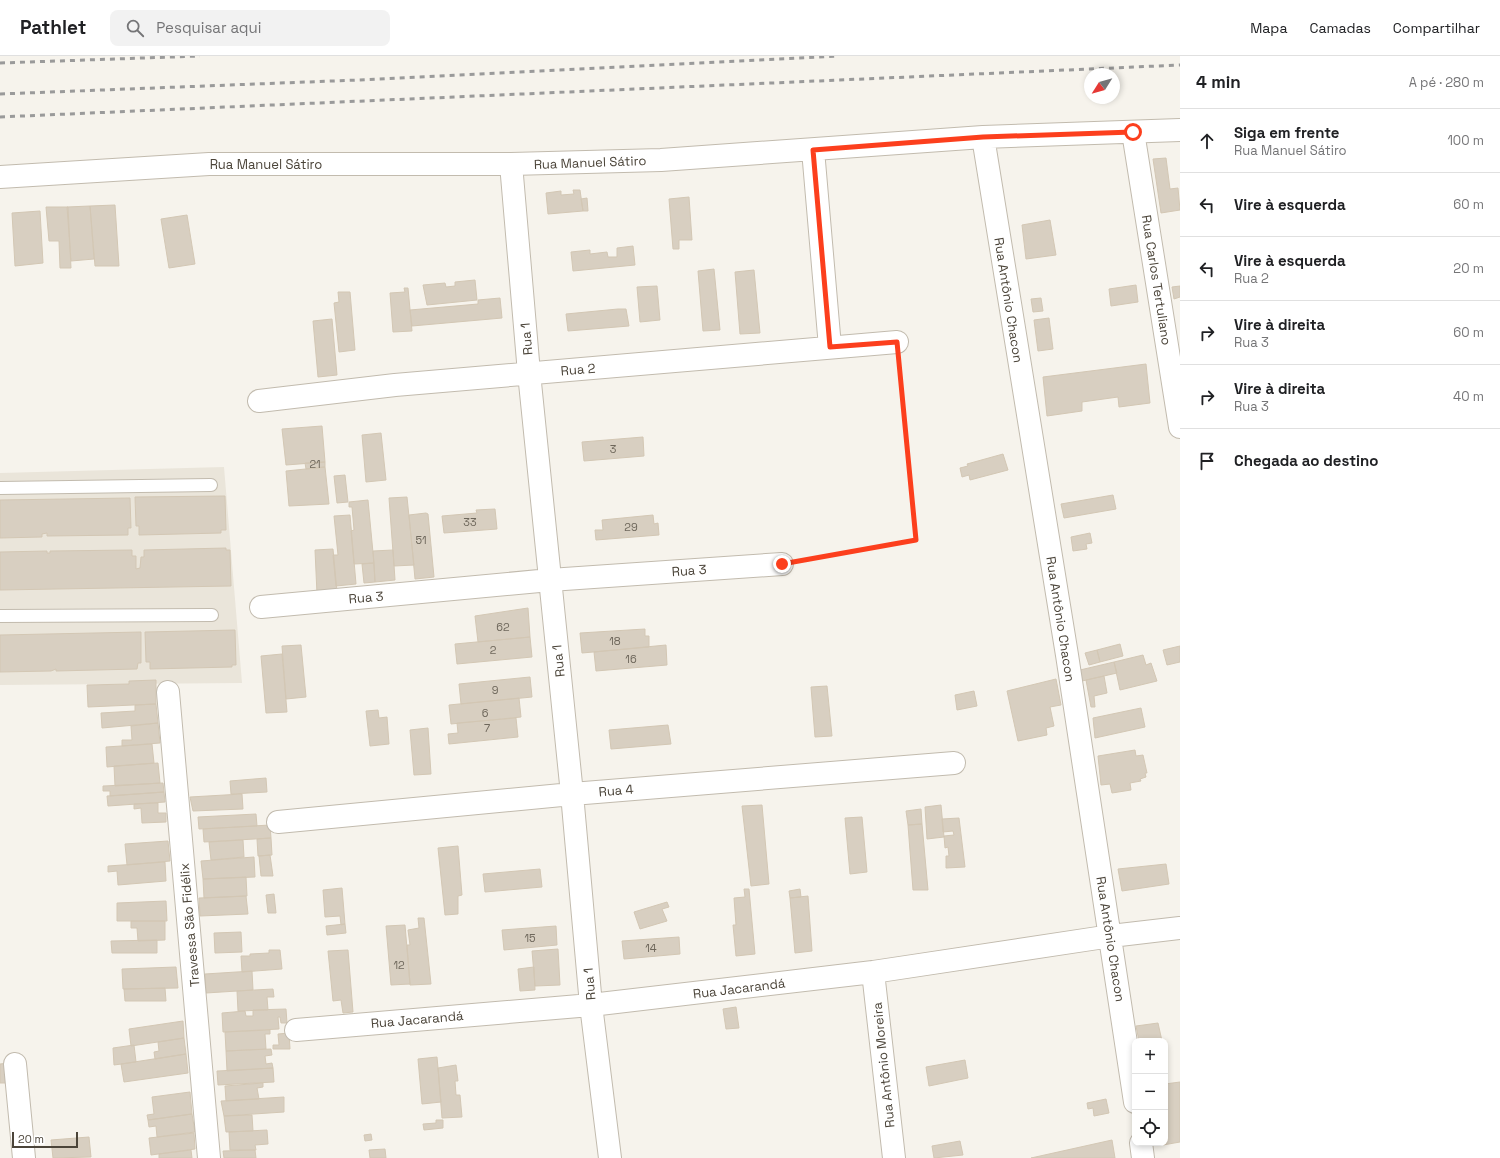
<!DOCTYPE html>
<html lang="pt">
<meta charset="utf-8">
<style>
body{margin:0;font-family:"Space Grotesk",sans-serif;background:#f2f2f2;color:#202124}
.controls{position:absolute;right:12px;bottom:12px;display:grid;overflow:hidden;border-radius:8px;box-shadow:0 2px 6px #0003}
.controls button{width:36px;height:36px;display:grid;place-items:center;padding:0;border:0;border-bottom:1px solid #e0e0e0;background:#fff;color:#202124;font:20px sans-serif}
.compass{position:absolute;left:1084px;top:12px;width:36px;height:36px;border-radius:50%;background:#fff;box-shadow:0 2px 6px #0003;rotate:233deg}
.scale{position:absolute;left:12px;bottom:10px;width:66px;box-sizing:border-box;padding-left:4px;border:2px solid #4b4439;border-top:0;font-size:11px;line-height:14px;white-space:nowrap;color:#4b4439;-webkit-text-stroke:3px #fff;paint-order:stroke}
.stop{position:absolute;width:12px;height:12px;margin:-9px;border:3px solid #fc3f1d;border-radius:50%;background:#fff}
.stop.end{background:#fc3f1d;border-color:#fff;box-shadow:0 1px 4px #0008}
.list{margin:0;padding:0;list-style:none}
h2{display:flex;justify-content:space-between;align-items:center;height:52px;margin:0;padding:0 16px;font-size:17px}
h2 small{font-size:13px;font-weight:400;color:#757577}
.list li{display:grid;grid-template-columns:26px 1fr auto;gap:12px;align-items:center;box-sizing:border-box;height:64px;padding:0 16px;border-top:1px solid #e0e0e0}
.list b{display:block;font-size:15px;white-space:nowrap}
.list p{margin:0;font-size:13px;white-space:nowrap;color:#757577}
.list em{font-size:13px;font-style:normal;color:#757577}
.icon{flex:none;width:22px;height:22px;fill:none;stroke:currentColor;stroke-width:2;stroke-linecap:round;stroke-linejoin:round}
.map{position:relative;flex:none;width:1180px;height:1102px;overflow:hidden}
header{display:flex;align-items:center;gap:24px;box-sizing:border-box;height:56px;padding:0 20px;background:#fff;border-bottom:1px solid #e0e0e0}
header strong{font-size:19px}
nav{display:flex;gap:22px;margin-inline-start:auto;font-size:14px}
.search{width:280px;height:36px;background:#f2f2f2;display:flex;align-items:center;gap:10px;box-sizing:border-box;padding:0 14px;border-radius:8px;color:#757577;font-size:15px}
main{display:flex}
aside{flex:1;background:#fff}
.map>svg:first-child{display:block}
</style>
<header>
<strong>Pathlet</strong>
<div class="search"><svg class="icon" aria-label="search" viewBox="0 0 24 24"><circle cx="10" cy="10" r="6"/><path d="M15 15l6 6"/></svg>Pesquisar aqui</div>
<nav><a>Mapa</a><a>Camadas</a><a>Compartilhar</a></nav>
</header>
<main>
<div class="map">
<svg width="1180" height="1102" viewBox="0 0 1180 1102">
<rect width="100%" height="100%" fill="#f6f3ec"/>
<!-- residential -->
<path fill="#eae5da" d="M224 411 242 627 0 629V417Z"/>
<!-- building -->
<path fill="#d8cfc1" stroke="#d3c7b4" d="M1166 102 1170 133 1178 132 1180 154 1161 157 1153 103Z
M573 134H580L583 155 548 158 546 137 561 135V139L574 138Z
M689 141 692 184H679V193H673L669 143Z
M587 142 588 155H583L581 143Z
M115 149 119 210H95L90 150Z
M90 150 94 203 71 205 67 151Z
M46 151H68L71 212H60L59 185H49Z
M40 155 43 207 15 210 12 157Z
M187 159 195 208 169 212 161 163Z
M1050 164 1056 199 1026 203 1022 169Z
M633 190 635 209 573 215 571 196 590 194V198L607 196 608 201H617V192Z
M714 213 720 274 703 275 698 215Z
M754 214 760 277 740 278 735 216Z
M475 224 477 244 427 249 423 229 445 227 446 231 455 230V226Z
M1136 229 1138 246 1111 250 1109 233Z
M657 230 660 264 640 266 637 231Z
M1180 230V241L1174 243 1172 231Z
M404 232H408L412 275 393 276 390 237 405 236Z
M338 236H350L355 294 339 296 334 247 339 246Z
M500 242 502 262 412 270 410 254 478 248V244Z
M1041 242 1043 255 1033 256 1031 243Z
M618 253H626L629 270 568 275 566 258Z
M1049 262 1053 293 1038 295 1034 264Z
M332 263 337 319 318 321 313 265Z
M1146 308 1150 347 1119 351 1118 341 1082 346V355L1047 360 1043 321Z
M322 370 325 406 286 409 282 373Z
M381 377 386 424 366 426 362 379Z
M643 381 644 400 584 405 582 386Z
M1003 398 1008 414 970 424 969 419 962 421 960 412 968 410 967 408Z
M325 406V411L306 413 305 407Z
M325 411 329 448 289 450 286 415Z
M345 419 348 446 337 447 334 420Z
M1113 439 1116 453 1064 462 1061 448Z
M225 440 226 474H221V477L139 479V470H136L135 441Z
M407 441 414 509 394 510 389 442Z
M130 442 131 472H128V479L47 480V477L42 478V481L0 482V444Z
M368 444 374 507 354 508 351 475 354 474 352 451H349V446Z
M495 453 497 473 444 477 442 460 477 457 476 454Z
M426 457 428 458 434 521 415 523 409 459Z
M350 459 356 528 336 530 333 499H338L334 460Z
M653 459 654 468 658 467 659 479 596 484 595 474H603L602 464Z
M1090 477 1092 487 1086 488 1087 493 1073 495 1071 481Z
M226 492V494H230L231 530 0 534V496L47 495V497H50V495L132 494V500H136V513L140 512 141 501H144V494Z
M333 493 337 536 317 538 315 494Z
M393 494 395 524 375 526 373 495Z
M374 507 375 526 364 527 362 508Z
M528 552 530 581 478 586 475 560Z
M645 573V580H649V591L582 597 580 577Z
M235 574 236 609H232V611L150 613V606H146L145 576Z
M141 576V607H138L137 613 56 615V613L51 615 0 616V579Z
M530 581 532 601 457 608 455 588Z
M1120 588 1123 600 1100 606 1097 594Z
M301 589 306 641 286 643 282 590Z
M666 589 667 609 596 615 594 596Z
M1180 590V606L1167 609 1163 594Z
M1097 594 1100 606 1089 609 1085 597Z
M282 598 287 656 266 657 261 600Z
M1143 599 1146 609 1151 607 1157 625 1120 634 1114 606Z
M1114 606 1117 617 1082 625 1080 614Z
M1104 620 1107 637 1094 640 1095 651H1091L1086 624Z
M530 621 532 641 461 648 459 628Z
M1056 623 1061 649 1050 651 1054 670 1046 672 1047 679 1018 685 1007 635Z
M156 624V648L88 651 87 629 129 628V625Z
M827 630 832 680 815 681 811 631Z
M974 635 977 650 957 654 955 639Z
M519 642 521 661 451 668 449 649Z
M156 648 158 667 102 672 101 657 135 655V649Z
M1141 652 1145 671 1095 682 1093 662Z
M378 654 379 662 387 661 389 688 370 690 366 655Z
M516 662 518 681 449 688 448 678 458 677 457 667Z
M158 667 160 687 122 690V684H132L131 670Z
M668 669 671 688 611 693 609 674Z
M428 672 431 718 414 719 410 674Z
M152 688 154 707 107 711 106 691Z
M1135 694 1136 700 1143 699 1147 717H1145L1146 721 1140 723 1141 725 1130 727 1131 734 1112 737 1110 728 1101 729 1098 700Z
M158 707 160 727 115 730 114 710Z
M266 722 267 736 231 738 230 725Z
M163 727 164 736 110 740V735H103V730Z
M164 736 165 746 108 750 107 740Z
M242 738 243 753 193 755 190 741Z
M158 747V757H166V766L142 767 141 752 134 753V748Z
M762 749 769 828 751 830 742 750Z
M941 749 944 781 927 783 925 751Z
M921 753 922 768 908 769 906 755Z
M256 758 257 770 199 773 198 761Z
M862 761 867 816 850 818 845 762Z
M959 762 965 811 946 812V800H949L948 791 945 792 944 780 954 779 953 775 943 776 942 763Z
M922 768 928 834H913L908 769Z
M270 769 271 782 204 786 203 773Z
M271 782 272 799 258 800 257 783Z
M243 784 244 801 211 804 209 786Z
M168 785 170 805 127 809 125 788Z
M458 790 462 839 458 840V858L445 859 438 792Z
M270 799 273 820H261L259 800Z
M254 801 255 821 203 823 201 805Z
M165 806 166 825 118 829 117 815 108 816V810Z
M1166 808 1169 828 1122 835 1118 813Z
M540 813 542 831 485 836 483 818Z
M246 821 247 840 204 842 203 823Z
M342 832 345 868 341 869 340 860 325 861 323 834Z
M744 833H749L755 898 736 900 733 869H736L734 842 745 841Z
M800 833 801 841 790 842 789 835Z
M274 838 276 857H268L266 839Z
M246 840 248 858 200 860 199 842Z
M808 840 812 895 795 897 790 842Z
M166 845 167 865H117V847Z
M667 846 669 851 662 853 667 865 640 873 634 856Z
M418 862H424L431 928 410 929 407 889H410L408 874 419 872Z
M131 865H165V884L138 885 137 872H131Z
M345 868 346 877 327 879 326 870Z
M405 869 410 928 391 929 386 870Z
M556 870 557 889 504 894 502 874Z
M241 876 242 896 215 897 214 877Z
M679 881 680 898 624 903 622 885Z
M157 884V897H112L111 885Z
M558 893 560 929 535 930 532 895Z
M269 894H280L282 913 242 916 241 900H250V898L269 897Z
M348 894 353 956 343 957 341 944 333 945 328 895Z
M176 911 178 932 123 933 122 913Z
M534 911 535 934 520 935 518 913Z
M252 915 253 934 206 937 205 918Z
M165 932 166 945H125L124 933Z
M273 933 274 941H267L268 954 238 955 237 935Z
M736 951 739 972 726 973 723 953Z
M286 953 287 967H281L280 961H278L279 973 223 976 222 957 245 955 246 960H253V954Z
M183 965 184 982 131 990 129 973Z
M1158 967 1162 985H1139L1136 970Z
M270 974V978H265L266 993 226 995 225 976Z
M289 977 290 993H273V989H279L278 978Z
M184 982 186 998 155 1003 154 996 159 995 158 986Z
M134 989 136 1006 114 1009 113 992Z
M271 993 272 999 265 1000 266 1008 272 1007 273 1012 227 1015 226 995Z
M186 998 188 1017 124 1026 121 1008Z
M437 1001 441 1046 422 1048 418 1003Z
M965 1004 968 1022 929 1030 926 1011Z
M9 1007 10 1027H0V1008Z
M456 1009 458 1025H455L456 1039H460L462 1061 442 1062 438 1012Z
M273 1012 274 1026 218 1029 217 1015Z
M1180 1026V1086L1163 1089 1165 1087V1028Z
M263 1027V1031L257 1032 259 1043 226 1045 225 1030Z
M190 1036 192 1058 148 1064 147 1059 154 1058 152 1041Z
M284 1041V1056L224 1060 221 1045Z
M1106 1043 1109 1057 1094 1060 1093 1052 1088 1053 1087 1047Z
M192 1058 195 1076 157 1081 156 1070 149 1071 148 1064Z
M252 1059 253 1075 226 1076 224 1060Z
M436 1064H443V1072L424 1074 423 1068 436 1067Z
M267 1074 268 1088 255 1089 256 1094H230L229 1076Z
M194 1077 195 1093 151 1099 149 1082Z
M371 1078 372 1084 365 1085 364 1079Z
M89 1081 91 1101 53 1102 51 1084Z
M1112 1084 1115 1102H1031Z
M960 1085 963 1099 934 1102 932 1090Z
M385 1093 386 1102H370L369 1094Z
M191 1094 192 1102H159V1098Z
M255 1094 256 1102H224L223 1095Z"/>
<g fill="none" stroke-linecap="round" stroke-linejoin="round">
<defs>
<path id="lane" d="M0 432 211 429
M0 560 212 559"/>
<path id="street" d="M1133 76 1180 371
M983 81 1067 599 1135 1046
M813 94 830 291
M511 108 529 317 572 738 591 949 610 1102
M0 121 209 108H511L661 104 983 81 1180 74
M259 345 395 329 897 286
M261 551 550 524 782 508
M168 636 209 1102
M278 766 572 738 954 707
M873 916 894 1102
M296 974 591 949 873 916 1111 880 1180 872
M15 1008 24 1102
M1141 1087 1143 1102"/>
</defs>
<!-- lane casing -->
<use href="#lane" stroke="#c2bbae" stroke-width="14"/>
<!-- street casing -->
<use href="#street" stroke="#c2bbae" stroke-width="24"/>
<!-- path -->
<path stroke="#c4b79f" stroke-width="2.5" stroke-dasharray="2 2" stroke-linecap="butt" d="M802 504 916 484 899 308"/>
<!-- lane -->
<use href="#lane" stroke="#fff" stroke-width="12"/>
<!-- street -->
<use href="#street" stroke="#fff" stroke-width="22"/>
<!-- rail -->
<path stroke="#9a9a9a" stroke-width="3" stroke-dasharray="5 5" stroke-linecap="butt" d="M0 7 200 0
M0 38 358 24 837 0
M0 61 1180 9"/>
</g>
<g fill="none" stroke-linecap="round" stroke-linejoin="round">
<!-- route -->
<path stroke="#fc3f1d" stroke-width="5" d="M782 508 916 484 897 286 830 291 813 94 983 81 1133 76"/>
</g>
<g text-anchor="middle" stroke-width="3.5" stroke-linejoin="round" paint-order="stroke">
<!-- number labels -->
<g font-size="11" fill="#6e675b">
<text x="613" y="397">3</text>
<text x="315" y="412">21</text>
<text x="470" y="470">33</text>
<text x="631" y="475">29</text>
<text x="421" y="488">51</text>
<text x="503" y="575">62</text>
<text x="615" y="589">18</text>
<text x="493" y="598">2</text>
<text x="631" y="607">16</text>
<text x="495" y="638">9</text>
<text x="485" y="661">6</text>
<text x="487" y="676">7</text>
<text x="530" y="886">15</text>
<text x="651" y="896">14</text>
<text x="399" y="913">12</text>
</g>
<!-- street labels -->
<g font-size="13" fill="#4b4439" stroke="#fff">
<text transform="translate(590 106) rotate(-2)" y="5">Rua Manuel Sátiro</text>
<text x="266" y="113">Rua Manuel Sátiro</text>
<text transform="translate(1157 224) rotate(81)" y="5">Rua Carlos Tertuliano</text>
<text transform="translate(1009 244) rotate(81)" y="5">Rua Antônio Chacon</text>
<text transform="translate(526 283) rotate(-95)" y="5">Rua 1</text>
<text transform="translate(578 313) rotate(-5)" y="5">Rua 2</text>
<text transform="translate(689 514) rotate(-4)" y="5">Rua 3</text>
<text transform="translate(366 541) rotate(-5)" y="5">Rua 3</text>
<text transform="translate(1061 563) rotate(81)" y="5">Rua Antônio Chacon</text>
<text transform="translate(558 605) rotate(-96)" y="5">Rua 1</text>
<text transform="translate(616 734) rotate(-5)" y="5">Rua 4</text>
<text transform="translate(189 869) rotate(-95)" y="5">Travessa São Fidélix</text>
<text transform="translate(1111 883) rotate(81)" y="5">Rua Antônio Chacon</text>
<text transform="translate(589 928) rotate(-95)" y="5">Rua 1</text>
<text transform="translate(739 932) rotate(-7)" y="5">Rua Jacarandá</text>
<text transform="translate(417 963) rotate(-5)" y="5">Rua Jacarandá</text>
<text transform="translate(883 1009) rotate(-96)" y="5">Rua Antônio Moreira</text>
</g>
</g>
</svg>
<div class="controls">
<button>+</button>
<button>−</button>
<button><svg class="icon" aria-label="locate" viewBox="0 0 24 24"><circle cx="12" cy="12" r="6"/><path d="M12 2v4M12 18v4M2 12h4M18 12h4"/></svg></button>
</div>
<svg class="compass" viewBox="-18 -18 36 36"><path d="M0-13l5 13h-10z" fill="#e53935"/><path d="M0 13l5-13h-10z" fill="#757577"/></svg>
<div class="scale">20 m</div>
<div class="stop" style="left:1133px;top:76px"></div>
<div class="stop end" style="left:782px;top:508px"></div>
</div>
<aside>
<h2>4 min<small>A pé · 280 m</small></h2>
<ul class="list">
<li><svg class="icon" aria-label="ahead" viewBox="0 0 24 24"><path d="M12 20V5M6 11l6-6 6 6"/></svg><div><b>Siga em frente</b><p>Rua Manuel Sátiro</p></div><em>100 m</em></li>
<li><svg class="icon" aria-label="left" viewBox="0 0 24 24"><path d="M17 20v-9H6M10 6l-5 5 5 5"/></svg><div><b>Vire à esquerda</b></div><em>60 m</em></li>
<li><svg class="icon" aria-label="left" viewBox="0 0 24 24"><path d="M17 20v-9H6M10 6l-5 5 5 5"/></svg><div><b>Vire à esquerda</b><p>Rua 2</p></div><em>20 m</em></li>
<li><svg class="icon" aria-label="right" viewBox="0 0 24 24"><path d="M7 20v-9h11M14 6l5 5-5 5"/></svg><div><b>Vire à direita</b><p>Rua 3</p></div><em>60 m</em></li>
<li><svg class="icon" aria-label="right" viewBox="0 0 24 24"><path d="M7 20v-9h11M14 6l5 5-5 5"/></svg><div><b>Vire à direita</b><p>Rua 3</p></div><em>40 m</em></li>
<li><svg class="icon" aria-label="arrive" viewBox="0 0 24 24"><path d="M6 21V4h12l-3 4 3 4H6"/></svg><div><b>Chegada ao destino</b></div></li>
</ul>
</aside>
</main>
